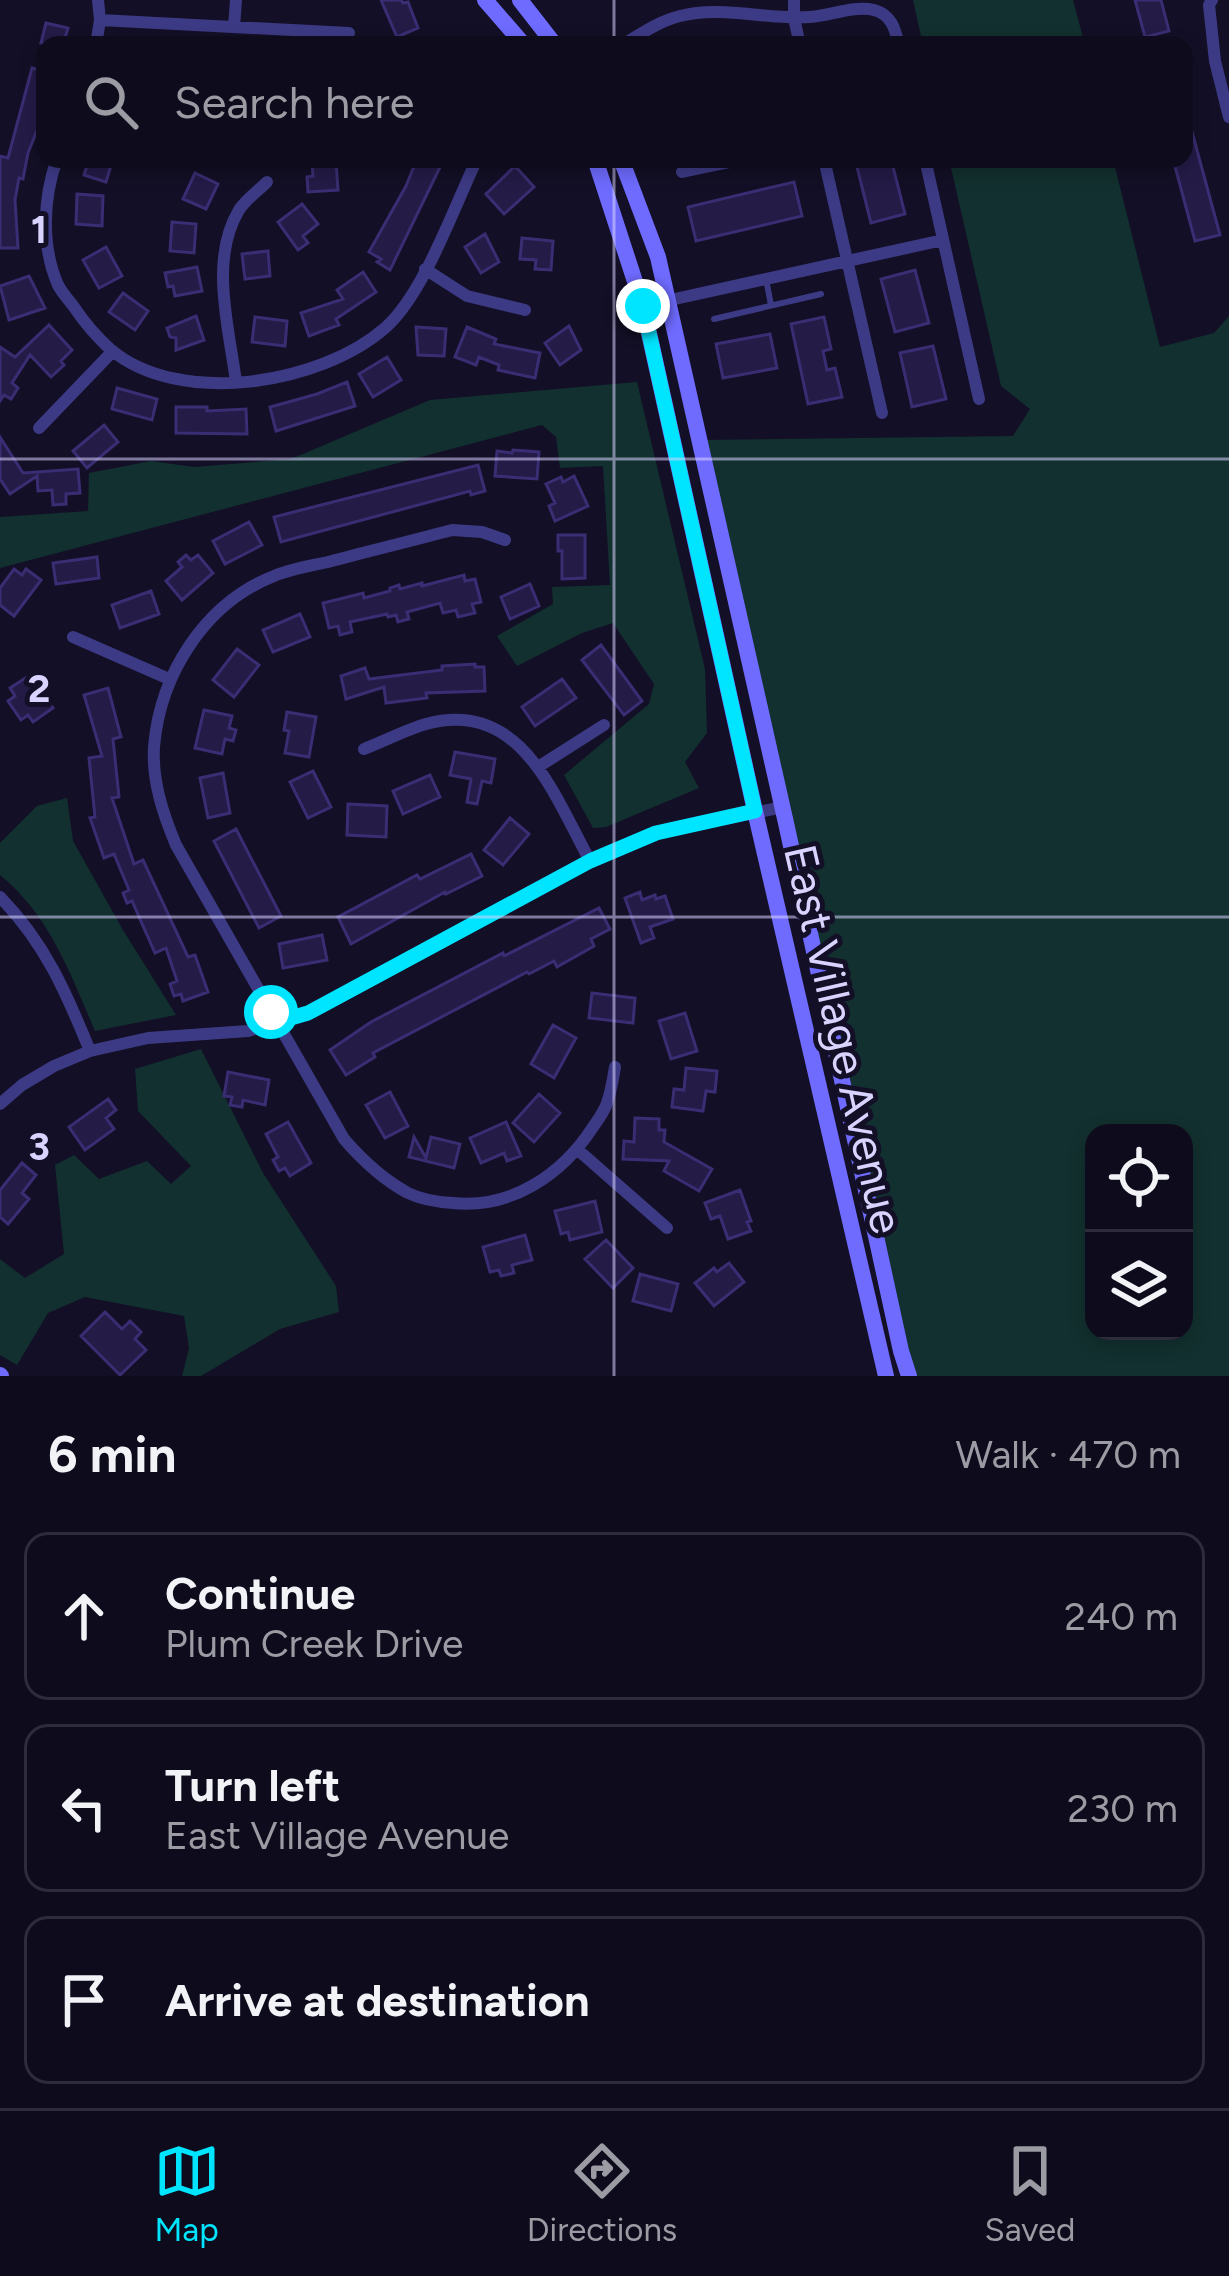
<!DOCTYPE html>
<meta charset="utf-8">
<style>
body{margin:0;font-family:Figtree,sans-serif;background:#171425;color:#f1f3f6}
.controls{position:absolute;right:36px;bottom:36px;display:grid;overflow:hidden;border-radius:24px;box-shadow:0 6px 18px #0003}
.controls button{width:108px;height:108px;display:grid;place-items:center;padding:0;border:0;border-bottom:3px solid #2e2b3b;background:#0e0b1c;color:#f1f3f6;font:60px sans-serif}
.stop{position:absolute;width:36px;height:36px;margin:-27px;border:9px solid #00e5ff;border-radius:50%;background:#fff}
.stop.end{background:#00e5ff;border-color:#fff;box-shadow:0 3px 12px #0008}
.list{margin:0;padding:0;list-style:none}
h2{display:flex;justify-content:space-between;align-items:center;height:156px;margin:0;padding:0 48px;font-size:51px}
h2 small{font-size:39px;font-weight:400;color:#9b9ba3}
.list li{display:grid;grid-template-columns:78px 1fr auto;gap:36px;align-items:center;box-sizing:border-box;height:168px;margin:0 24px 24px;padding:0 24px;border:3px solid #2e2b3b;border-radius:24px}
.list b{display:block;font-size:45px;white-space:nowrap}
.list p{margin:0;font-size:39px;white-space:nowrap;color:#9b9ba3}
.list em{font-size:39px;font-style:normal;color:#9b9ba3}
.icon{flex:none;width:66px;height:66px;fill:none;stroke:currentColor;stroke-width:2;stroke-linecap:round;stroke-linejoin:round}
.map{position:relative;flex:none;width:1229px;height:1376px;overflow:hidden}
.search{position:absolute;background:#0e0b1c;box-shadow:0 6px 18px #0003;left:36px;right:36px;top:36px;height:132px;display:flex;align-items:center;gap:30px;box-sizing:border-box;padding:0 42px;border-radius:24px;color:#9b9ba3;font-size:45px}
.sheet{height:732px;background:#0e0b1c}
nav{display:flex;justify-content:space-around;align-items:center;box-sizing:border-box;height:168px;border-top:3px solid #2e2b3b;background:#0e0b1c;font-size:33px;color:#9b9ba3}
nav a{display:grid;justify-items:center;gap:6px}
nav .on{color:#00e5ff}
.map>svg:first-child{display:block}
</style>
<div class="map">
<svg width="1229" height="1376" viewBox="0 0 1229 1376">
<rect width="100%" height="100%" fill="#130f26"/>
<!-- green -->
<path fill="#12302f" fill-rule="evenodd" d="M913 0H1073L1085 45H923Z
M949 159H1113L1160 347 1214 333 1229 316V1376H909L699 440 1013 436 1030 409 1001 386ZM1094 1133H1184V1331H1094Z
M637 382 705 669 707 733 685 762 699 788 606 827 593 828 564 775 649 704 654 684 613 623 582 633 517 666 497 636 553 604 552 587 610 585 603 466 560 468 556 437 542 425 0 568V517L88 511 89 473 151 461 194 467 291 459 430 400Z
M67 798 73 841 123 930 176 1015 95 1031C70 973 50 916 0 875V843L37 806Z
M201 1049 263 1173 336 1286 339 1312 280 1329 201 1376H182L189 1348 184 1316 85 1297 48 1313 17 1365 0 1355V1259L25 1278 64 1254 55 1165 74 1155 99 1179 147 1161 171 1184 191 1166 138 1111 135 1069Z"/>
<!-- building -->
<path fill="#241b47" stroke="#3b2d73" stroke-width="3" d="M381 0H401L403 3 408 2 418 28 397 37Z
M1135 0H1161L1169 31 1145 37Z
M46 23 68 28 63 45 41 43Z
M32 68 45 71V110L28 153 23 179 19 178 15 200 18 248H0V156L8 158Z
M1188 117 1220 235 1195 241 1173 159H1184V118Z
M89 159H113L106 182 84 175Z
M417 159H444L390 270 377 262 381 259 369 252 406 186Z
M855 159H891L905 214 871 223Z
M336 161 338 190 308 192 307 177 313 176 312 162Z
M515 166 534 187 504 214 486 194Z
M195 173 218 184 206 209 183 199Z
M794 182 802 216 696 241 688 207Z
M77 194 103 196 102 226 76 224Z
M302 204 318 224 303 236 308 243 298 250 278 222Z
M172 222 196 224 194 253 170 251Z
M485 234 499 262 481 273 465 247Z
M522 238 553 241 551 270 535 269 536 260 520 259Z
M106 247 122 276 99 288 83 260Z
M268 251 270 276 245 279 242 254Z
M197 267 202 291 175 296 173 286 168 287 165 273Z
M915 270 929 323 895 332 881 279Z
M363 272 376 292 336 319 339 325 309 336 301 313 343 299 337 290Z
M29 276 45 308 9 320 0 286Z
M123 293 148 311 135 330 109 312Z
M196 316 204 340 176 350V338L170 337 167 328Z
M255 317 287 321 285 346 252 342Z
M824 317 831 349 823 351 827 370 835 368 842 397 808 404 791 324Z
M49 325 72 350 61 361 64 365 51 377 30 355 12 383 18 388 11 399 4 395 0 401V347L15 357Z
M569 326 581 350 560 365 545 343Z
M416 327 446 329 444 356 418 355Z
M467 327 496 339 494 344 540 353 535 378 498 370 499 365 479 357 476 365 455 357Z
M770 334 777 368 723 378 716 344Z
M933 346 946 399 912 407 900 353Z
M387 357 401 380 373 397 359 374Z
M347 382 355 406 276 431 270 407 317 394Z
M117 388 157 399 152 420 112 409Z
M176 407H207V411L246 409 247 434 176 433Z
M104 425 118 442 87 468 73 451Z
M0 437 23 473 78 469 80 493 66 494V504L53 505 52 490 38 491 37 476 10 494 0 479Z
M513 450 539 452 537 479 495 476 497 451 512 453Z
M478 465 485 491 471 495 470 491 281 542 274 517Z
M574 476 588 506 555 521 549 506 555 503 546 484 561 477 563 482Z
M249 522 262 545 225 564 213 541Z
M558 535H585V578L562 579V551H558Z
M186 555 191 560 198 555 213 573 182 600 166 581 182 567 178 562Z
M97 557 99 578 56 584 53 563Z
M14 569 22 575 26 569 41 580 14 616 0 605V588Z
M464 575 465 581 475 579 481 602 472 604 475 613 458 617 456 610 443 613 440 603 407 612 409 619 398 622 396 615 388 617 387 614 350 622 352 632 340 635 338 626 329 628 323 603 363 593 364 598 390 591V588L399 585 400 589 422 583V586Z
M530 584 539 606 510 619 501 597Z
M151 591 159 614 120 628 112 605Z
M300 614 310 637 273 652 263 630Z
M601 645 642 701 624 715 582 660Z
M237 649 259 665 234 697 213 680Z
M475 664V667H484L485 691 426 693 427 698 386 703 384 687 346 699 341 676 365 668 369 679 442 670V666Z
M30 675 53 708 33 722 28 715 21 720 8 701 15 696 10 688Z
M562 679 576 698 535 726 522 707Z
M108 688 121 737 113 739 119 797 112 798 134 864 143 860 188 957 195 955 208 992 183 1001 181 994 174 996 170 984 177 981 166 948 155 953 132 901 127 903 123 893 129 890 114 854 104 858 90 818 95 817 89 758 102 756 84 695Z
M204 710 232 716 229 728 236 730 233 741 225 739 222 754 195 748Z
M287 712 316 717 309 757 285 753 289 731 284 730Z
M455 752 495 759 491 783 482 781 477 804 467 802 471 779 450 775Z
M313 771 331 807 308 818 290 782Z
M223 773 230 813 208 818 200 778Z
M430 775 440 797 403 814 393 791Z
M348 804 387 806 386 837 347 835Z
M510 818 529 834 503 865 484 850Z
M236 829 281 916 259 928 214 841Z
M471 854 482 876 446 894 445 892 351 944 338 917 417 875 420 879Z
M640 892 642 900 655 895 656 899 665 896 673 919 650 927 654 938 641 943 625 898Z
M599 908 610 929 591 939 594 946 557 967 554 961 529 974 527 972 373 1053 375 1057 346 1075 330 1050 371 1022 503 953 504 956Z
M322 935 327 960 283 968 279 944Z
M592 993 635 998 633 1023 589 1018Z
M685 1013 697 1051 671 1059 659 1021Z
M553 1025 576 1038 554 1078 531 1064Z
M686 1068 717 1071 715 1092 706 1091 703 1111 672 1107 674 1089 684 1090Z
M228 1072 269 1080 265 1105 243 1100 242 1107 230 1105 232 1097 224 1096Z
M390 1092 408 1126 385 1138 366 1105Z
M539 1094 560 1113 534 1142 513 1123Z
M108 1099 116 1110 106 1118 114 1129 85 1150 69 1127Z
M635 1118 659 1119V1130H665L664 1142 712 1169 699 1191 664 1171 669 1161 623 1159 624 1141 634 1142Z
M288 1122 311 1163 290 1176 285 1168 279 1171 273 1160 278 1157 266 1134Z
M506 1122 521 1156 507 1161 504 1153 481 1163 470 1138Z
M414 1137 426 1158 431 1137 460 1144 454 1168 409 1157Z
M22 1163 36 1175 22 1193 29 1199 8 1224 0 1217V1190Z
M740 1190 751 1221 747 1222 751 1231 728 1239 720 1216 711 1219 705 1203Z
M595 1201 602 1232 570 1240 568 1232 561 1234 555 1211Z
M525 1235 532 1260 512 1265 514 1273 501 1276 499 1270 490 1272 483 1247Z
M606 1240 633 1268 613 1288 585 1259Z
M729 1263 744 1282 714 1306 695 1283 714 1268 717 1272Z
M640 1274 678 1284 671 1311 633 1301Z
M105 1312 122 1329 130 1321 141 1332 135 1339 146 1350 120 1375 81 1336Z"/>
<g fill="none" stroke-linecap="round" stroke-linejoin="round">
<!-- lane -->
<path stroke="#3d3a85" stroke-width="6" d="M766 279 771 305
M714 319 821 294"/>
<!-- street -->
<path stroke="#3d3a85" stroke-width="12" d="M794 0V18L800 45
M1212 0 1209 5 1215 61 1229 117
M100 20 349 33
M234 27 236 0
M96 45 100 20 98 0
M622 45C641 34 659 21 680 16 721 5 767 20 809 17 829 16 854 5 874 10 892 15 895 29 899 45
M57 159C43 198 41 246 58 285 62 293 69 300 74 307 84 322 97 337 110 349 180 408 321 384 385 328 424 294 454 207 477 159
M824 159 882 413
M925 159 979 399
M682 172 744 159
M425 269 467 296 525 310
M643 306 943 240
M236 382C229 327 209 260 239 210 246 199 258 191 267 182
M39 428 113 351
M505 540 482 532 452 530C411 541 369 551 328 562 310 566 291 569 274 576 205 603 160 674 154 747 152 781 163 814 176 845L344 1139C363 1161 382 1179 408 1193 422 1200 437 1202 453 1203 511 1209 562 1175 593 1127 598 1120 604 1112 607 1103 611 1092 613 1079 615 1067
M73 637 169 679
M364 749C385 741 405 730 426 724 521 698 554 795 590 861
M538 767 604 725
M0 897C45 943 66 992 90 1051
M0 1104 22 1085 54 1066 90 1051 148 1038 248 1031 308 1013 590 861 657 833 783 807
M578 1150 667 1228"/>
<!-- secondary -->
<path stroke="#6f6bff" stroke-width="16" d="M485 0 524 45
M520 0 555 45
M595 159 643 306 755 811 886 1376
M621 159 658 257 786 823 901 1351 909 1376
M0 1375 1 1376"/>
</g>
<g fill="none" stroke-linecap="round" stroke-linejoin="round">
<!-- route -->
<path stroke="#00e5ff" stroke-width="15" d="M271 1012 277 1022 308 1013 590 861 656 833 755 811 643 306"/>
</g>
<!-- grid -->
<path fill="none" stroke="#d9d4ff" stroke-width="3" stroke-opacity="0.55" d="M614 0V45M614 159V1376M0 459H1229M0 917H1229"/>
<g text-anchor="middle" stroke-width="10" stroke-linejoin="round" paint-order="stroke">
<!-- street labels -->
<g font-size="45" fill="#d9d4ff" stroke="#130f26">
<text transform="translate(844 1039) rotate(77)" y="16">East Village Avenue</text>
</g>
</g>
<g font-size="39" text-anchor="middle" font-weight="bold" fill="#d9d4ff" stroke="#130f26" stroke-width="10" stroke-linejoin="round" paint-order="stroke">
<text x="39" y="243">1</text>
<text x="39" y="702">2</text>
<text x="39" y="1160">3</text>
</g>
</svg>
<div class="controls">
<button><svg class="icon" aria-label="locate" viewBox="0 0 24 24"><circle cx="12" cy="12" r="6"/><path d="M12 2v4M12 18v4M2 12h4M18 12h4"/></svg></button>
<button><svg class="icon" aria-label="layers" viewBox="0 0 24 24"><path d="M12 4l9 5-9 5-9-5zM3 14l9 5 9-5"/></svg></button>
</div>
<div class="stop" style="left:271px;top:1012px"></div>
<div class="stop end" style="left:643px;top:306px"></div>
<div class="search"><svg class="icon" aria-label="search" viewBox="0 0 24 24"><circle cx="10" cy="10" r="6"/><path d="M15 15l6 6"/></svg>Search here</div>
</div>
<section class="sheet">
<h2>6 min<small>Walk · 470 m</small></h2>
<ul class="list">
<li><svg class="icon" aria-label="ahead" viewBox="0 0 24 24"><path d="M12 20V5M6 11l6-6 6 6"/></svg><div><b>Continue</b><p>Plum Creek Drive</p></div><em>240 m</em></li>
<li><svg class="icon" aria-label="left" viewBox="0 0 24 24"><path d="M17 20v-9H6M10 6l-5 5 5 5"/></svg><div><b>Turn left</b><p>East Village Avenue</p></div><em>230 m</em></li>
<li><svg class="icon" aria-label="arrive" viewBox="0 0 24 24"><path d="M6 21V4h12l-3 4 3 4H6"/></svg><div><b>Arrive at destination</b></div></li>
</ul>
</section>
<nav>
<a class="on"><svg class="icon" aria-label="map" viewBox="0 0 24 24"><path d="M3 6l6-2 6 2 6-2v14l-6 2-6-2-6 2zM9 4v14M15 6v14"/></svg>Map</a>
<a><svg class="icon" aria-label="directions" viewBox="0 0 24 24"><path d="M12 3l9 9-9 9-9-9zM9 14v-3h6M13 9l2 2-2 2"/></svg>Directions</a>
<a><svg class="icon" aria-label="saved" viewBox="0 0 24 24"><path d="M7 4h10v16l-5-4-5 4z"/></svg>Saved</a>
</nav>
